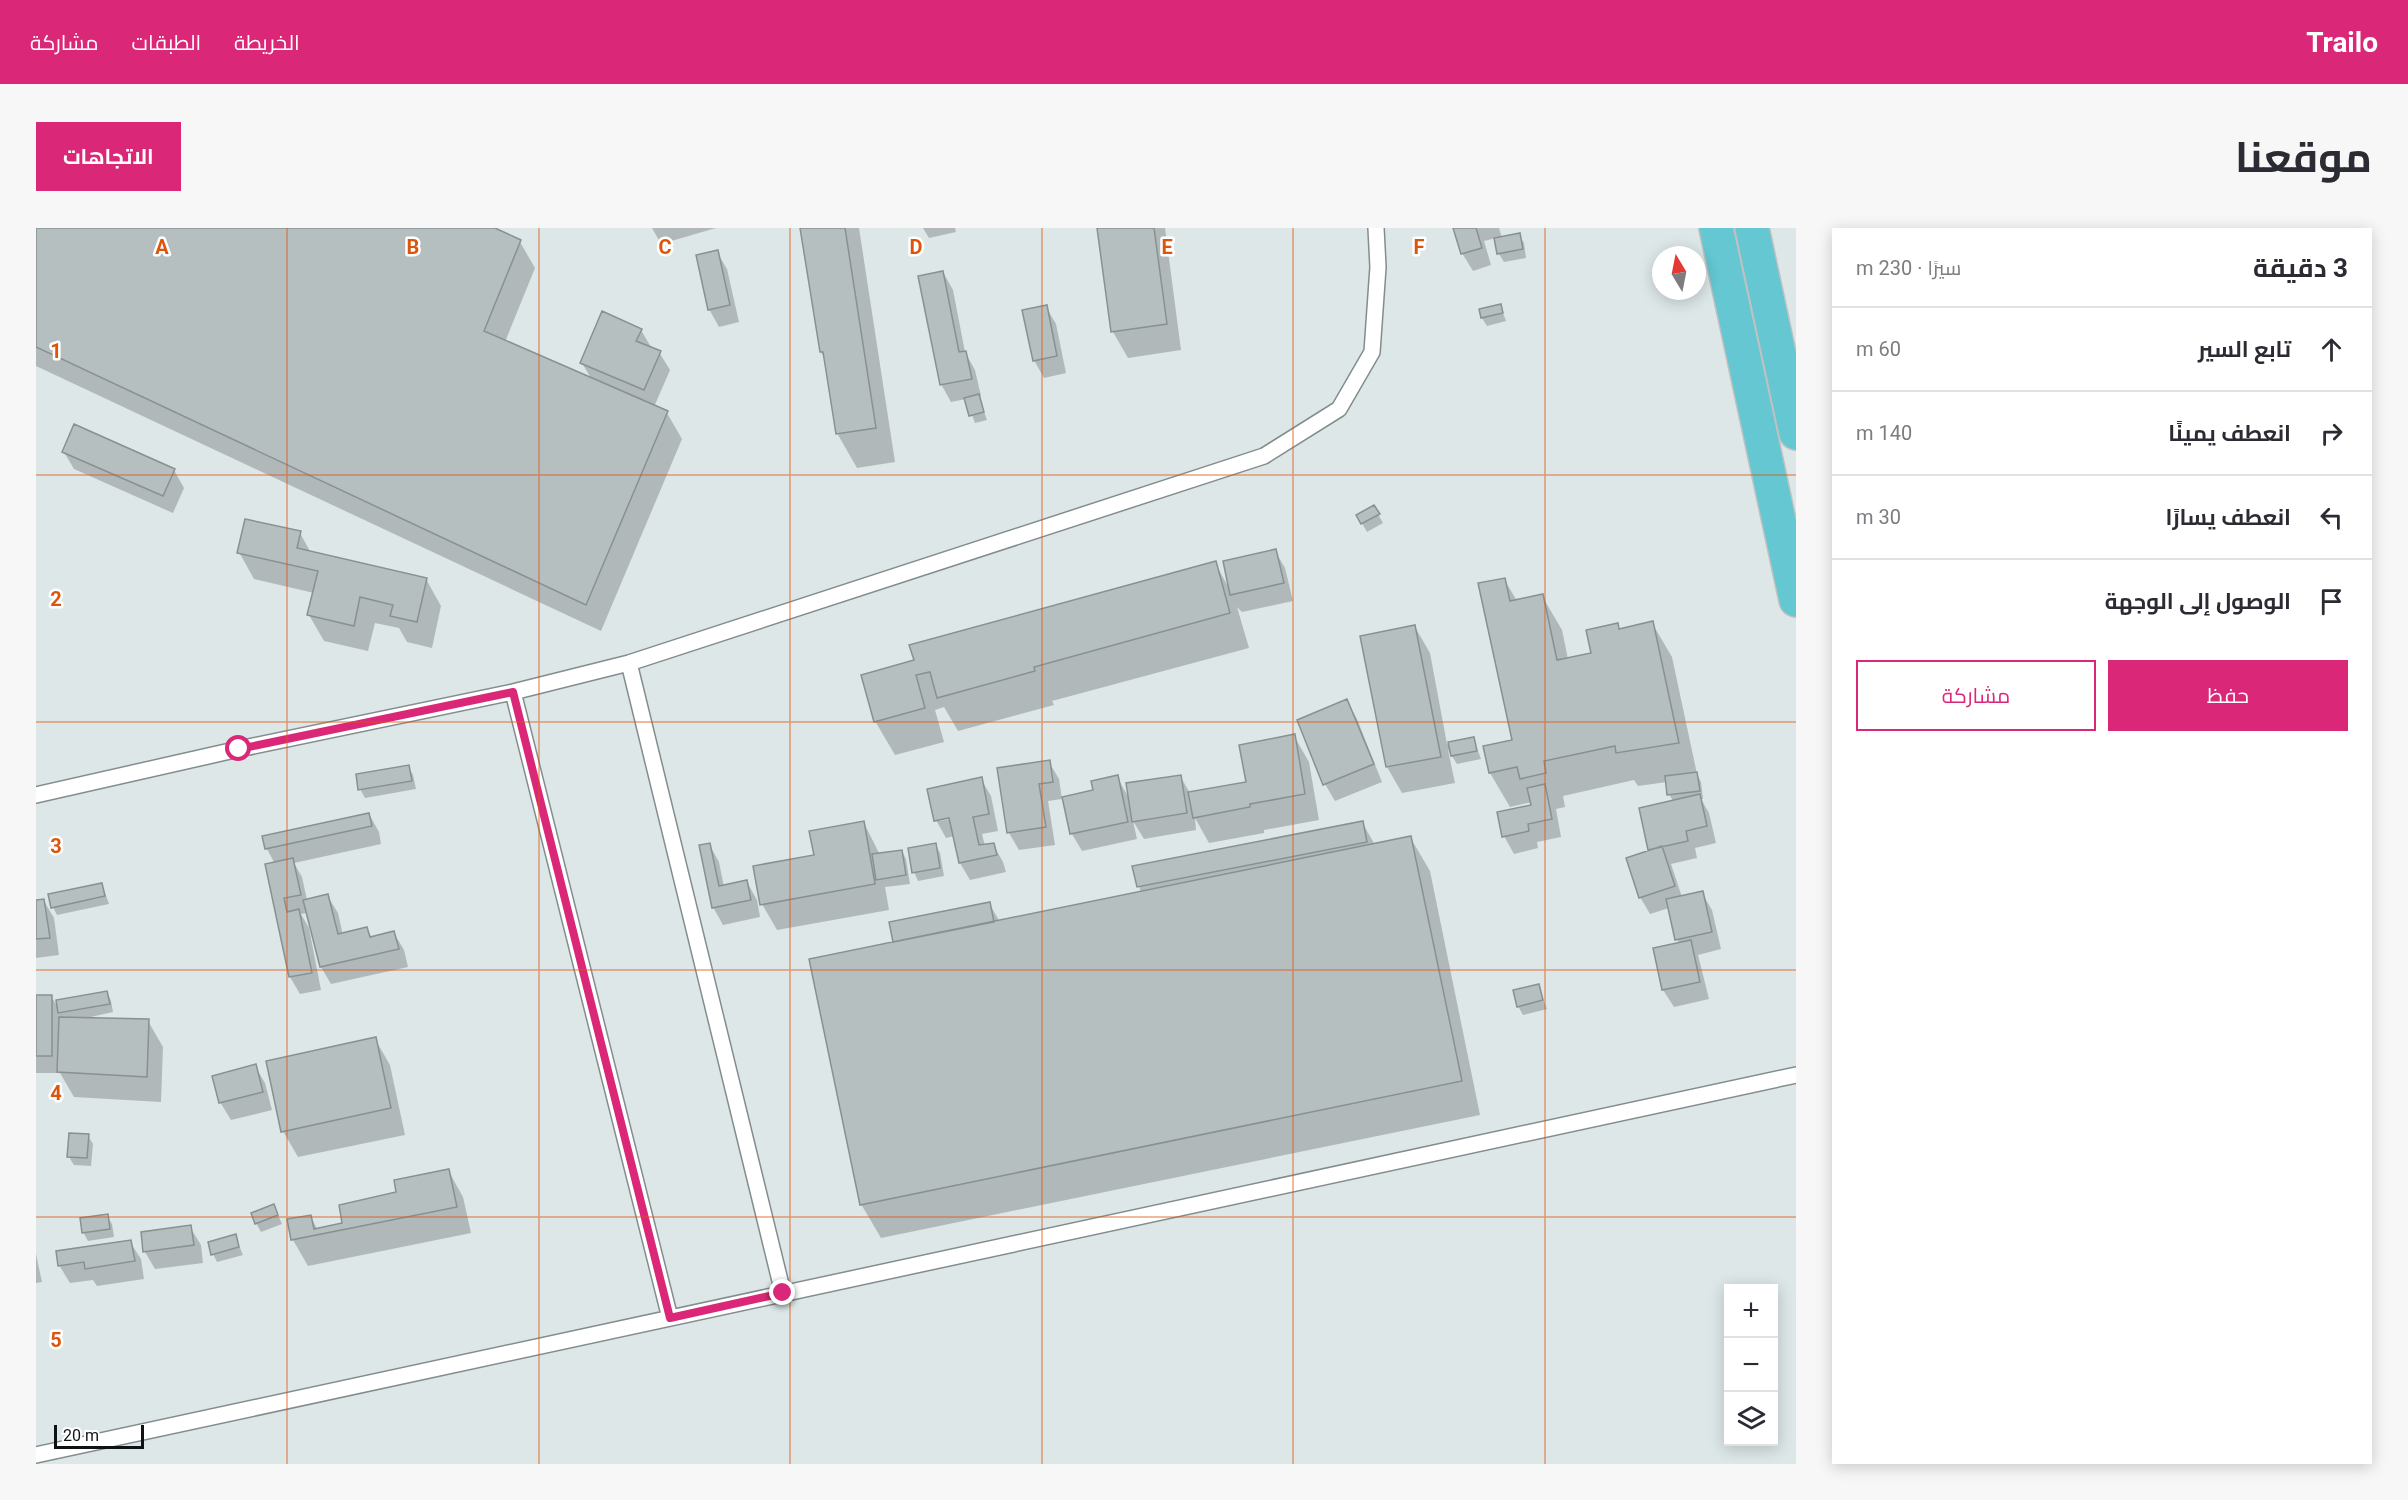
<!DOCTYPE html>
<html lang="ar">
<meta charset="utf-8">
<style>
body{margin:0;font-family:Roboto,Cairo,sans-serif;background:#f7f7f7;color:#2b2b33;direction:rtl}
.controls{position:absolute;right:18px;bottom:18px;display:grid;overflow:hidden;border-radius:0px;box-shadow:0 3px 15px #0003}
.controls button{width:54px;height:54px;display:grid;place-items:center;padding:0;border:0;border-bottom:2px solid #e1e1e2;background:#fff;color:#2b2b33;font:30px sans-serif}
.compass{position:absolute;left:1616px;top:18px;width:54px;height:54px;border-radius:50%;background:#fff;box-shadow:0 3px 15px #0003;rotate:350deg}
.scale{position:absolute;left:18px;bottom:15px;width:90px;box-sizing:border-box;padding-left:6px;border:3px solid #0e1212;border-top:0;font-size:16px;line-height:21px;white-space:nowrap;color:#0e1212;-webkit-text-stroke:4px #fff;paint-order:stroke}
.stop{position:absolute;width:18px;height:18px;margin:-14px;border:4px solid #db2777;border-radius:50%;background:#fff}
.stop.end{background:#db2777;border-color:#fff;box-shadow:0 2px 6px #0008}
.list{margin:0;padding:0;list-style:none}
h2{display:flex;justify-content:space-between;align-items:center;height:78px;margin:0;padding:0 24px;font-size:26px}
h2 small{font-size:20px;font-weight:400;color:#7c7c81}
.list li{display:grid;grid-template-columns:39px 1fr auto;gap:18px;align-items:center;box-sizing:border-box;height:84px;padding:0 24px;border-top:2px solid #e1e1e2}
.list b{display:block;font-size:22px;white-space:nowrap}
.list em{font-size:20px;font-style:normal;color:#7c7c81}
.actions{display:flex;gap:12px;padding:18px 24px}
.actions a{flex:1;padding:14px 0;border:2px solid #db2777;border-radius:0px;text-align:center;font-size:21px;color:#db2777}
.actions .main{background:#db2777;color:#fff}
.icon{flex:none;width:33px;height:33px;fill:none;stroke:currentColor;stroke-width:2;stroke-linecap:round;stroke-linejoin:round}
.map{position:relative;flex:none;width:1760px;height:1236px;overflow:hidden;direction:ltr;border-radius:0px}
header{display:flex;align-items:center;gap:36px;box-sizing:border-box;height:84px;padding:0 30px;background:#db2777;color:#fff}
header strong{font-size:28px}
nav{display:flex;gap:33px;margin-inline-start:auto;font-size:21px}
.intro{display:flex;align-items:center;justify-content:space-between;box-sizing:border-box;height:144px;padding:0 36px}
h1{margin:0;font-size:42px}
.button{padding:15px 27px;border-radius:0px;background:#db2777;color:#fff;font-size:21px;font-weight:700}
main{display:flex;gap:36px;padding:0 36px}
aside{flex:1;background:#fff;border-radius:0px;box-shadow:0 3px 15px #0003}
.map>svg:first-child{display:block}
</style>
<header>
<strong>Trailo</strong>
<nav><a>الخريطة</a><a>الطبقات</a><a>مشاركة</a></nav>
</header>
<div class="intro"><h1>موقعنا</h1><a class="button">الاتجاهات</a></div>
<main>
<aside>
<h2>3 دقيقة<small>سيرًا · 230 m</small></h2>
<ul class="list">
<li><svg class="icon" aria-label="ahead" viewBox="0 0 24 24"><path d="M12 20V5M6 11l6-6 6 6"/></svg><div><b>تابع السير</b></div><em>60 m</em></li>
<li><svg class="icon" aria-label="right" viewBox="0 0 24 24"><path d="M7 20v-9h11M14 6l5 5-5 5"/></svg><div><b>انعطف يمينًا</b></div><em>140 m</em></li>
<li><svg class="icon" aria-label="left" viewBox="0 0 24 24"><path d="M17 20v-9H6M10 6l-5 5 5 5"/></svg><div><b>انعطف يسارًا</b></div><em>30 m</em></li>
<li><svg class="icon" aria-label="arrive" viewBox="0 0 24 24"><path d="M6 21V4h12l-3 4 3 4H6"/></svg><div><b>الوصول إلى الوجهة</b></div></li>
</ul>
<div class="actions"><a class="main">حفظ</a><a>مشاركة</a></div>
</aside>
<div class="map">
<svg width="1760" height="1236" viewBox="0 0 1760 1236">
<rect width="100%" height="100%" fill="#dde7e8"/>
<!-- shadow -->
<path fill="#0003" fill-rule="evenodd" d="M0 0H456L484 14 499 40 469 114 556 152 546 135 605 102 615 119 623 124 634 142 618 179 631 185 646 211 565 403 0 138Z
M616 0H680L625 16Z
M766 0H823L859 234 821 240 801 205 790 133 785 124Z
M887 0H919L920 4 893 10Z
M1063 0H1129L1145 122 1092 130 1077 104Z
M1419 0H1463L1466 10 1483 7 1488 15 1490 30 1468 34 1463 26 1460 10 1448 13 1455 37 1437 43 1426 25Z
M681 24 691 41 703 94 683 99 673 81Z
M907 44 917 62 929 124 939 142 945 168 943 169 951 192 939 195 930 171 915 174 905 156Z
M1464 77 1470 93 1451 98 1446 90Z
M1010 79 1020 96 1030 145 1008 150 998 132Z
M28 224 138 242 148 260 137 285 38 241Z
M1338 279 1347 295 1331 304 1322 288Z
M264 305 275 325 390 351 405 378 396 420 371 414 363 400 339 395 332 423 288 413 273 387 278 365 218 351 203 324Z
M1239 323 1249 340 1257 373 1206 384 1201 379 1213 420 1016 473 1018 477 922 503 908 479 899 482 908 514 859 527 839 493 880 433 1179 335 1193 360Z
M1468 351 1481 373 1506 368 1526 402 1532 431 1556 426 1581 397 1584 402 1616 395 1636 429 1661 546 1665 554 1667 571H1665L1673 585 1680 615 1659 620 1661 630 1635 636 1646 669 1666 665 1676 682 1685 721 1662 727 1673 771 1638 779 1627 762 1643 716 1633 680 1614 686 1604 669 1614 624 1613 621 1637 573 1633 566 1631 554 1602 558 1598 552 1527 568 1529 579 1520 581 1525 609 1501 614 1502 620 1478 626 1468 608 1496 578V574L1474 579 1454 545 1477 513Z
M1379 399 1394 425 1411 516 1437 510 1445 531 1421 536 1412 522 1419 555 1366 565 1351 539 1326 409Z
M1311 473 1321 491 1346 554 1299 573 1289 556Z
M1258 508 1273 534 1283 592 1228 602V605L1173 615 1159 590 1160 602 1108 611 1097 593 1101 611 1046 623 1036 606 1028 571H1026L1059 563 1081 549 1094 572 1144 548 1154 565 1212 555Z
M1013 534 1023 551 1026 571 1012 573 1019 617 983 622 973 605Z
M372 539 377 547 380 561 329 570 324 561Z
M945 551 955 568 962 603 946 606 949 618 957 616 967 634 970 644 934 652 924 635 918 608 910 610 900 592ZM903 590H921L903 593Z
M333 586 343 604 345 616 258 635 266 649 271 672 291 667 302 685 307 707 331 701 336 710 358 705 368 722 372 739 295 756 285 739 271 685 265 686 273 700 285 762 264 766 254 749 239 636 231 621 228 609Z
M1326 594 1339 617 1374 609 1394 643 1444 887 845 1010 825 976 860 715 953 675 964 694 1105 665 1098 639Z
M828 595 844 627 866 623 870 631 874 656 849 659 853 682 741 702 726 676 779 629Z
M673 616 683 634 688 659 711 654 721 672 724 689 687 697 677 679Z
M899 616 904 625 908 648 882 653 878 644Z
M66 656 73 676 21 687 17 679Z
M8 673 18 690 23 727 0 730V674Z
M1502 757 1511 781 1487 787 1482 778Z
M71 764 75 773 77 784 46 791 112 793 127 819 125 874 38 869 24 845H0V768H15L23 781Z
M339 811 354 837 369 907 262 929 247 903Z
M219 838 229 855 236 882 195 892 184 874Z
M52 908 57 916 55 938 38 937 33 929Z
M412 942 427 969 435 1005 272 1038 257 1012 253 992 274 988 282 1002 308 996 362 966Z
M238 978 246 996 225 1004 220 995Z
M71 988 76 996 78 1009 52 1013 47 1004Z
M154 999 165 1017 167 1035 119 1041 109 1024 106 1006Z
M199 1008 207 1027 181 1034 177 1026Z
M94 1014 105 1031 108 1051 61 1058 57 1052 34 1055 23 1037Z
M0 1026 6 1054 0 1055Z"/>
<!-- building -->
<path fill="#b6bfc0" stroke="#889192" stroke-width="1.5" d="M0 0H459L485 12 448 103 632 183 550 377 0 119Z
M764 0H809L840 200 800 206 787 124H784Z
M1061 0H1118L1131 96 1075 104Z
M1417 0H1440L1446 20 1425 26Z
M1484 5 1487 21 1461 26 1458 10Z
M682 22 694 77 672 82 660 27Z
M907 43 923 124 930 123 936 151 904 157 882 48Z
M1465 76 1467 85 1445 90 1443 81Z
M1011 77 1021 128 997 133 986 82Z
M566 83 606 101 600 113 625 123 608 162 544 135Z
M943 166 948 184 933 188 928 170Z
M38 196 139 241 127 268 26 224Z
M1338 277 1344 286 1325 296 1320 287Z
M209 291 265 303 261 320 391 350 381 394 354 388 357 377 324 369 318 398 271 387 282 343 201 325Z
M1240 321 1248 355 1194 367 1187 333Z
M1180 333 1194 385 998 439 999 443 901 470 894 444 880 447 889 480 838 494 825 447 878 432 873 417Z
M1469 350 1474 373 1507 366 1521 432 1555 425 1550 402 1582 395 1583 401 1617 393 1643 515 1580 525 1579 518 1508 533 1510 545 1484 551 1481 539 1453 545 1447 518 1476 512 1442 355Z
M1379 397 1405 529 1350 539 1324 408Z
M1311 471 1338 536 1287 557 1261 492Z
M1259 506 1269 566 1214 576V579L1157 590 1152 564 1210 554 1203 517Z
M1438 509 1441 523 1415 528 1412 514Z
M1014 532 1017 554 1003 556 1010 599 971 605 961 540Z
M373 537 376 553 322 562 320 546Z
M1661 544 1664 563 1631 567 1629 548Z
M1082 547 1092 594 1034 606 1026 569 1057 562 1055 553Z
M1145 547 1151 585 1096 594 1090 555Z
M946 549 953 586 937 589 943 617 958 615 961 627 923 635 913 590 898 593 891 561Z
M1509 556 1516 591 1492 596 1493 603 1466 609 1461 584 1495 577 1491 560Z
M1664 566 1671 598 1650 603 1652 613 1612 622 1603 580Z
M333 585 336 598 229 621 226 608Z
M828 593 839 656 724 677 717 638 778 627 773 603Z
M1327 593 1331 614 1101 659 1096 638Z
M1375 608 1426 853 824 977 773 731Z
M674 615 683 658 711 652 715 672 676 680 663 617Z
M900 615 904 640 876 645 872 620Z
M1626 618 1639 658 1603 670 1590 630Z
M866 622 870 647 840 652 836 626Z
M257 630 265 667 248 670 251 684 263 681 276 745 253 749 229 636Z
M66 655 69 668 15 680 12 666Z
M1667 663 1676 704 1639 712 1630 671Z
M292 666 302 706 331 699 334 709 358 703 363 721 284 739 267 672Z
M8 671 14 710 0 711V672Z
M954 674 958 694 857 714 853 694Z
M1655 712 1664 754 1626 762 1617 720Z
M1503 756 1507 772 1481 779 1477 762Z
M71 763 74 776 22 785 20 772Z
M0 767H16V828H0Z
M23 789 113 791 111 849 21 844Z
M340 809 355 880 245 904 230 833Z
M220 836 227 864 183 875 176 848Z
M33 905 53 906 51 930 31 929Z
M413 941 421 979 255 1012 251 991 275 987 278 1001 306 995 303 977 360 964 358 952Z
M238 976 242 987 219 996 215 985Z
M72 986 74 1001 46 1005 44 990Z
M155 997 158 1017 107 1024 105 1004Z
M200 1006 203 1019 175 1027 172 1014Z
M95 1012 99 1033 49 1041 48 1034 22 1038 20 1023Z"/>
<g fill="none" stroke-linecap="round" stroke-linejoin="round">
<defs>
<path id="lane" d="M593 435 747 1065
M477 464 634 1090
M0 567 203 521 477 464 593 435 1228 228 1303 181 1336 124 1342 39 1340 0
M0 1227 1760 847"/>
<path id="highway" d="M1680 0 1760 372
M1716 0 1760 205"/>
</defs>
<!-- lane casing -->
<use href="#lane" stroke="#848d8e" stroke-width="18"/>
<!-- highway casing -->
<use href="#highway" stroke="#c0c1c1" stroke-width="36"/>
<!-- lane -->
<use href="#lane" stroke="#fff" stroke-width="15"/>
<!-- highway -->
<use href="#highway" stroke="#64c7d1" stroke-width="33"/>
</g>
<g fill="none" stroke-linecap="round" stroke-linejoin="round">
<!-- route -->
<path stroke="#db2777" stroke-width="8" d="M203 521 477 464 634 1090 747 1065"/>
</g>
<!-- grid -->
<path fill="none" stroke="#dd550c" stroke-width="1.5" stroke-opacity="0.55" d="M251 0V1236M503 0V1236M754 0V1236M1006 0V1236M1257 0V1236M1509 0V1236M0 247H1760M0 494H1760M0 742H1760M0 989H1760"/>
<g font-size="20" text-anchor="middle" font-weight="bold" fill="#dd550c" stroke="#fff" stroke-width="5" stroke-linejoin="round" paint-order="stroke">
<text x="126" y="26">A</text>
<text x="377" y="26">B</text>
<text x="629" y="26">C</text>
<text x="880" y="26">D</text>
<text x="1131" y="26">E</text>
<text x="1383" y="26">F</text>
<text x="20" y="130">1</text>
<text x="20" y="378">2</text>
<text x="20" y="625">3</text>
<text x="20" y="872">4</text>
<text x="20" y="1119">5</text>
</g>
</svg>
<div class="controls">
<button>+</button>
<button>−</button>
<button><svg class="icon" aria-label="layers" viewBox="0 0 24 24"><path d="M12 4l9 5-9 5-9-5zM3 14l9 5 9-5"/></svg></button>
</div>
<svg class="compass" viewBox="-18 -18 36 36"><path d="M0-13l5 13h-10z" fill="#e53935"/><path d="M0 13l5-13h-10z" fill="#7c7c81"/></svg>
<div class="scale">20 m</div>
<div class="stop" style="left:203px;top:521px"></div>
<div class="stop end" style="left:747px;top:1065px"></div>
</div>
</main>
